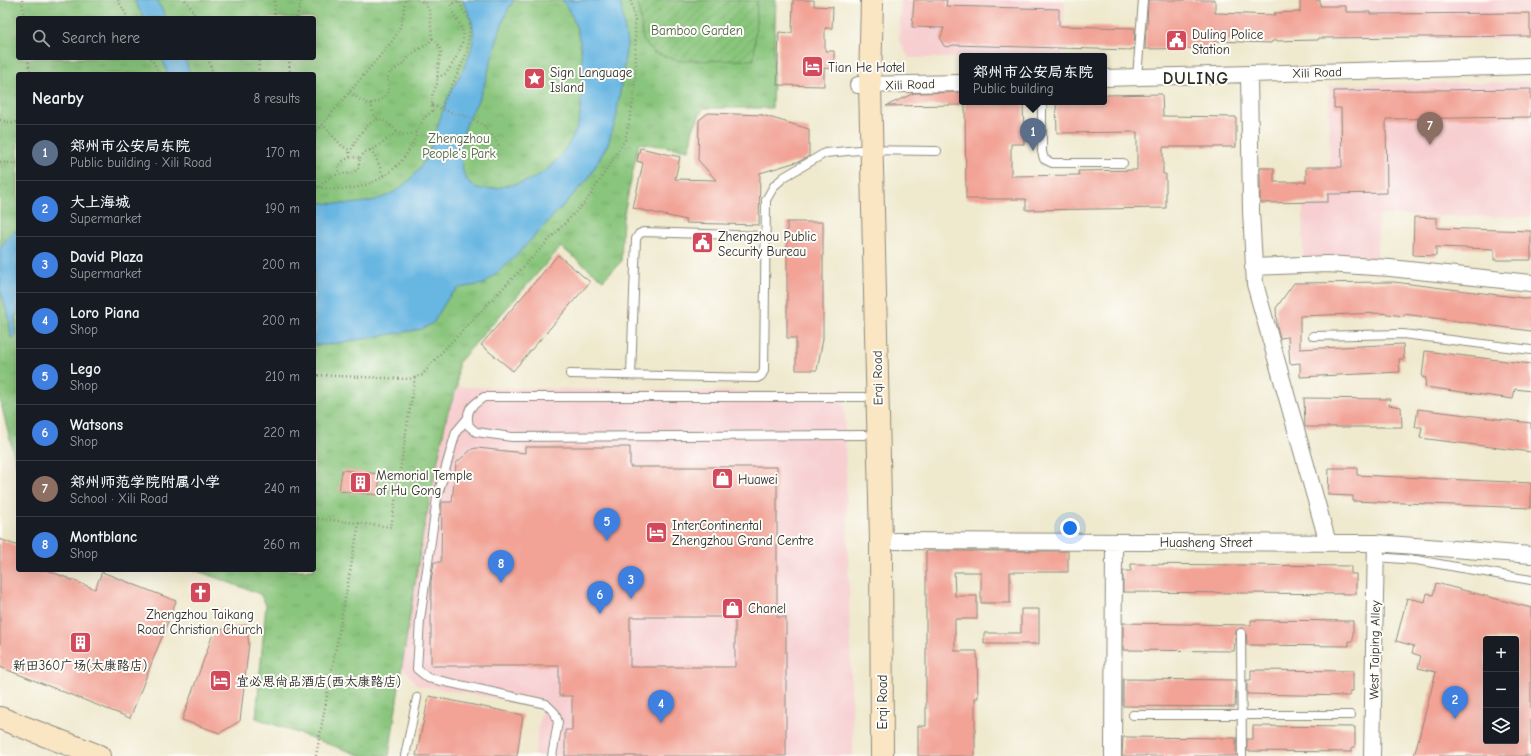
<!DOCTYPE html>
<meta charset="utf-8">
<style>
body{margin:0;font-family:"Comic Neue","LXGW WenKai TC",sans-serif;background:#242831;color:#f1f3f6}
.controls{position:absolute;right:12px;bottom:12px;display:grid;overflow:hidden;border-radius:4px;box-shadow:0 4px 16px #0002}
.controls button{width:36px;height:36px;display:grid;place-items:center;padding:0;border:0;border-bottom:1px solid #363941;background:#171b24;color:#f1f3f6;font:20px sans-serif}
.you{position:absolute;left:1070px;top:528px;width:14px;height:14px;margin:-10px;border:3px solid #fff;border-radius:50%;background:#1a73e8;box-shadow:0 0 0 6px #1a73e833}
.badge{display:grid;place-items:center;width:26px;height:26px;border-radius:50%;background:#db2777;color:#fff;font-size:13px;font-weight:700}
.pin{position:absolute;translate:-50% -33px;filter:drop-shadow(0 1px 2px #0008)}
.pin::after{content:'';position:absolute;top:21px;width:14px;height:12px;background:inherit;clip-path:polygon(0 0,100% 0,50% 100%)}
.popup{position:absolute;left:959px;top:53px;width:148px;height:52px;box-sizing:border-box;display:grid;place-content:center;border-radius:4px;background:#171b24;filter:drop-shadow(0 1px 3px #0005);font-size:13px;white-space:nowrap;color:#9ea1a6}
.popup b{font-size:15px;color:#f1f3f6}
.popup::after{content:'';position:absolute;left:50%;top:100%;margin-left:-8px;border:8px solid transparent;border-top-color:#171b24}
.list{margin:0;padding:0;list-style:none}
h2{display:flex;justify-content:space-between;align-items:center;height:52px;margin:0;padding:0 16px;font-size:17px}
h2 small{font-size:13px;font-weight:400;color:#9ea1a6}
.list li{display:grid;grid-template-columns:26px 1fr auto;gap:12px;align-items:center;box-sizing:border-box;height:56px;padding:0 16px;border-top:1px solid #363941}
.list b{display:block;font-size:15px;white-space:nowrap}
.list p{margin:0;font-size:13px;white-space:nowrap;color:#9ea1a6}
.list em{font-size:13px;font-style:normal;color:#9ea1a6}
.icon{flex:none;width:22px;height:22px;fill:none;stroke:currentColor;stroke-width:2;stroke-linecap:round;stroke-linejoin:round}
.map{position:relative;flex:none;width:1531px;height:756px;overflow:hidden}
.search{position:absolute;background:#171b24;box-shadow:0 4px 16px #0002;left:16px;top:16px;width:300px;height:44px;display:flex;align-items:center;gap:10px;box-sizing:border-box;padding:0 14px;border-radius:4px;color:#9ea1a6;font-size:15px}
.panel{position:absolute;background:#171b24;box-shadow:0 4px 16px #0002;left:16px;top:72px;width:300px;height:500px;border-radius:4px}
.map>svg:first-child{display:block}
</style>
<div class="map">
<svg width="1531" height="756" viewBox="0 0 1531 756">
<defs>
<pattern id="grass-tufts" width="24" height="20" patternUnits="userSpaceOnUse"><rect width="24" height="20" fill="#89c57b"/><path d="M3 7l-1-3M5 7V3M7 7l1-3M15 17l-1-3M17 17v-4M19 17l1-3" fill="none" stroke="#76a96a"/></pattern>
<pattern id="garden-furrows" width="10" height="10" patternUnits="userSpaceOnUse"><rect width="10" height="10" fill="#89c57b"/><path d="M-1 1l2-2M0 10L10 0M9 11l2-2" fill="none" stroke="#76a96a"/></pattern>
</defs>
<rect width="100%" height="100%" fill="#fdfcf7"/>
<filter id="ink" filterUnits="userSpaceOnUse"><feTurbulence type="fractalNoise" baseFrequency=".025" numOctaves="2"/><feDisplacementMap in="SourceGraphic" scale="8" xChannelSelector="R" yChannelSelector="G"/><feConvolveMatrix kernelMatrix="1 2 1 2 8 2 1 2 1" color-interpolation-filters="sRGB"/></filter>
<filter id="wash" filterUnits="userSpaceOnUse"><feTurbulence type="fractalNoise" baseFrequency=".012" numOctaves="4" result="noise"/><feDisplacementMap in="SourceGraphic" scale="16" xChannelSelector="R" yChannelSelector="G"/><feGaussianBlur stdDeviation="0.9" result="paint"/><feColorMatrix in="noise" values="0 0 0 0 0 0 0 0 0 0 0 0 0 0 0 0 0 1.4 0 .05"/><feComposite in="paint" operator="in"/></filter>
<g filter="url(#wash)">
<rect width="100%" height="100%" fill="#efe9ce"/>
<!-- built -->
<path fill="#f7cfd1" d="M901 0H1065L1062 56H962V58H909L899 41Z
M1325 0H1531V39L1323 40Z
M1531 82V217L1379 215 1376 263 1303 260V205L1330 204 1329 85Z
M457 387 777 392 844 390 853 756H534L542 706 417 685 402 666 423 533 447 415Z"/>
<!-- grass -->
<path fill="url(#grass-tufts)" stroke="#5a7853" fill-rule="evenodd" d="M0 0H776L772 108H703L693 129 689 150 639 143 623 218 621 262 603 280 561 247 458 363 457 387 447 415 423 533 402 666 389 756H362L256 718 266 605 260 594 195 570H314V74H18V471L0 400ZM18 18H314V58H18Z"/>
<!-- garden -->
<path fill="url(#garden-furrows)" stroke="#5a7853" d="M636 0H757L754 60 678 61 653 52 643 40 639 7Z"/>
<!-- water -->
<path fill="#67b6e2" stroke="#497086" d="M134 0H157L166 18H144Z
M462 0H515C501 11 489 77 480 96 475 108 467 119 464 132 459 148 458 178 475 187 484 191 497 188 505 186 517 184 530 181 539 175 554 166 567 149 574 134 583 116 581 96 582 77 583 50 579 22 562 0H618L621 5 627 44 616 119 608 144 599 160 588 179 513 259 484 284 459 288 450 295 433 323 422 329 325 345H314V202C341 205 370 206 394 192 398 190 401 187 404 185 433 161 433 134 446 102 455 81 469 65 473 41 475 26 469 12 462 0Z
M162 58H185L190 74H168Z
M18 229V309L15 319V337L11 338 9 318 0 289V248L7 238Z"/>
<g id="blocks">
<!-- building -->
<path fill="#f2a396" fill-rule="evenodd" d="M793 0H814V6L833 7 832 28H825V51H834V69L824 68V86L777 85 779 32 792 33Z
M914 0H947L946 6 1059 9V26L1135 28 1134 49H1131V50L953 45 948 47 944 46 940 39 944 28 912 27Z
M1148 0H1215V13L1275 15 1274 13 1300 12V0H1320V6H1346V12H1370V14L1530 13V36L1319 38 1318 40 1272 41 1271 43 1214 41V48L1145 49 1146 28H1147Z
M1531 89V117L1386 119 1387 193 1328 194V202L1260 203V168H1274V182H1306V167H1342L1341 108H1334V91Z
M962 92V105L886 106 914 93Z
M1162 94 1163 116 1236 117V147H1163V174H1166V208L1026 210V199H966L965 102H1023L1024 144H1011V176L1079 175 1078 171 1137 170V132L1057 133 1056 102H1104V95Z
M708 113 762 115 809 129V156L800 161 760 173 759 225 686 223V220L633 208 643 163 637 161 640 148 680 157 675 179 716 180 698 160 699 120Z
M1414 217 1437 218V228L1531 231V260H1494V249L1436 247V256L1413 255Z
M787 222H823V339L817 370H796V338H787Z
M558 255 590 282 513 371 481 345Z
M1394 282 1531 299V331L1404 314V316L1380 313 1300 316V349L1403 344 1404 359H1399L1400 372 1300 377V363L1290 364 1288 337 1280 338 1277 326 1276 308 1294 283Z
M1425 351 1531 364V391L1515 389 1513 399 1425 387 1426 378 1422 377Z
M1304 398 1390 399 1389 405 1401 407 1402 427H1305Z
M1418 409 1531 423V452L1420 438 1422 427H1415Z
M525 447H630V467H777V617H786V756H565V730H572V696H559V666H431V581L434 562H441L442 502H452L456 463 472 449 477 448 525 453ZM630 617H735V667H630Z
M1329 468H1357V475L1531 483V508L1353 501V496L1328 495Z
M342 470 380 474 378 495 339 491Z
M0 539 18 546V570H47L95 589 102 572 176 601 130 718 0 667Z
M926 551H1068V572H1010V603H981V572H954L955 596H977V619H955V651H977L978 698H975V756H918V726H926Z
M1131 564 1351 566V574H1356V594L1123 592V571H1131Z
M1436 583 1531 608V756H1414L1436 672 1418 668 1421 656 1412 653 1414 646 1396 641 1407 598 1425 602 1427 593 1433 595ZM1486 639H1516V741H1486Z
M1021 609H1039V644H984V633H1021Z
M1251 620 1353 621V641H1349V646L1247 645 1246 631 1241 628 1236 631 1234 651 1123 650V623L1251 625Z
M246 625 249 643 240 721 220 733 182 720 214 631Z
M1251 670 1353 671V691H1350V696L1247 694V680H1251Z
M1123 679 1236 680 1235 707 1123 706Z
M429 696 523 715 517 756H416Z
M1253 726 1355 727V747H1352V752L1247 751V739H1253Z
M1123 737 1236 738V756H1122Z"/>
</g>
</g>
<g filter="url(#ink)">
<use href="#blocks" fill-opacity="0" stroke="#8d8a7c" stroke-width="1"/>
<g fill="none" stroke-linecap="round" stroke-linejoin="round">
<defs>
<path id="lane" d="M1137 77 1143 0
M1042 102V152L1044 159 1052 163H1123
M1313 336 1403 334 1531 350
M570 374 757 378 761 376 764 371 766 200 774 186 784 177 825 153 859 150 937 151
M631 375 636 239 639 234 643 232 765 236
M864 397H484C471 406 465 410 469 426L476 432 512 437 864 435
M467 419 456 432 437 498 420 620 417 669 428 678 546 704 555 713 558 722 552 756
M1376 557 1416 560 1531 580
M1241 633 1242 756
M1133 715H1351
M405 756 417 698"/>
<path id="street" d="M1249 74 1251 211 1255 284 1328 543
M1104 78 1531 66
M858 85 962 83
M1253 267 1327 264 1390 268 1531 283
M881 541 1376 543 1531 555
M1113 756 1114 542
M1372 756 1376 543"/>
<path id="secondary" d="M872 0 870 85 881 541 882 756
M0 718 99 756"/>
</defs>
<!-- lane casing -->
<use href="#lane" stroke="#8d8a7c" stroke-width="10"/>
<!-- street casing -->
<use href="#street" stroke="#8d8a7c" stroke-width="18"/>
<!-- secondary casing -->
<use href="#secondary" stroke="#8d8a7c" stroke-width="24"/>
<!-- path -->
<path stroke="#8d8a7c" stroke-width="2.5" stroke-dasharray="1 3" stroke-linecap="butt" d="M22 0 24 18
M118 0 128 18
M185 0 192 9 195 18
M274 18 275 0
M297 18 301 0
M28 58 30 74
M151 58 160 74
M208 58 213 74
M289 58 290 74
M258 74 259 58
M437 77C440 76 444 75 446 73 453 65 465 43 463 33 461 22 451 14 451 4L459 1 463 11 469 18 470 26 467 53 441 109
M350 92C354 95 361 101 366 103 374 105 385 99 388 91 389 87 388 83 387 79L390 73 405 62 410 55 429 43 432 38 430 12 425 3 419 0
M371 103 374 116C379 119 384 120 388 124 401 133 400 138 417 132L424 118 432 111V96L437 84 438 67 441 52 439 46 432 38
M432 105C463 119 480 112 499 146
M0 120 12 123 18 122
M322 124 342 146 349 150 350 158
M314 134 390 44C401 29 404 18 405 0
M370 150 375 156 384 177
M350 153C357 138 363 125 379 119
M360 158 365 152 375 148 397 132
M0 162 18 164
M314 186C358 198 402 177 417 133
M320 187C324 182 329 176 336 175 346 172 349 176 358 169L360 158C351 156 344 159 338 166L339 174
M314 375 409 379 422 375 442 352 588 199 625 140 633 103 636 71 635 22 631 0
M314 518 391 527 415 377
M316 756 359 523"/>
<!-- lane -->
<use href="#lane" stroke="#fff" stroke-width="8"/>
<!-- street -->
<use href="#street" stroke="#fff" stroke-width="16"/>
<!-- secondary -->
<use href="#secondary" stroke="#fbe6c4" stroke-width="22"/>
</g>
</g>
<!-- icons -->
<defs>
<symbol id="civic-square" viewBox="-11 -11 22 22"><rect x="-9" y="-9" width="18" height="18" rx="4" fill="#d1495b" stroke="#fdfcf7"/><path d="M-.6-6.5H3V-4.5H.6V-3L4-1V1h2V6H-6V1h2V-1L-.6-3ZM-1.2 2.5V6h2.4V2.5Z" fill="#fff"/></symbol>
<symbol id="hotel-square" viewBox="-11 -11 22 22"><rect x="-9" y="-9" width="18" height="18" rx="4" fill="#d1495b" stroke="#fdfcf7"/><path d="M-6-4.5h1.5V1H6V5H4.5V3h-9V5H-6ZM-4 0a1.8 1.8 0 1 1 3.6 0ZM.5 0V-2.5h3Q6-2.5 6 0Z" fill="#fff"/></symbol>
<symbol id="sight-square" viewBox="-11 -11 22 22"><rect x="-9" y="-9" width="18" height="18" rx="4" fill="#d1495b" stroke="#fdfcf7"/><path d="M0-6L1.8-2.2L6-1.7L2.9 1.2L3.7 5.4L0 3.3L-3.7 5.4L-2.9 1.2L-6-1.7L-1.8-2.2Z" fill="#fff"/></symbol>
<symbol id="shop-square" viewBox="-11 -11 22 22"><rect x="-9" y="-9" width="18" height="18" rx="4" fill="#d1495b" stroke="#fdfcf7"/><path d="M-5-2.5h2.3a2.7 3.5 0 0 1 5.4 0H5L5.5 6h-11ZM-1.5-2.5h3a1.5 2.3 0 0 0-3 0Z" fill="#fff"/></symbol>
<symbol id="building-square" viewBox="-11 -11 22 22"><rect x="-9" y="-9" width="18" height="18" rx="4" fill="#d1495b" stroke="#fdfcf7"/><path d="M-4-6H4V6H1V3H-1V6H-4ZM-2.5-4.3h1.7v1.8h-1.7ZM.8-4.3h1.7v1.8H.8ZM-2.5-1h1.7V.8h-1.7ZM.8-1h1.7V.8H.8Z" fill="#fff"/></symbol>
<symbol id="church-square" viewBox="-11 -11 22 22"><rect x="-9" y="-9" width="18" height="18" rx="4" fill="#d1495b" stroke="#fdfcf7"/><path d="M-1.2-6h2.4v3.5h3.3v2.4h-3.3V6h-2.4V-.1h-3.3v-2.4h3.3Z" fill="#fff"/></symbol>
</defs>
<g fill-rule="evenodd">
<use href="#civic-square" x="1164" y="28" width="25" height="25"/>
<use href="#hotel-square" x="800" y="54" width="25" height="25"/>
<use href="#sight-square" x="522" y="66" width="25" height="25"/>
<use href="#civic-square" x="690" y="230" width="25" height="25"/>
<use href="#shop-square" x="710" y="466" width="25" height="25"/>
<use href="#building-square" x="348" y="470" width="25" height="25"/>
<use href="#hotel-square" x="644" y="520" width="25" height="25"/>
<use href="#church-square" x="188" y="580" width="25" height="25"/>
<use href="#shop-square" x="720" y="596" width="25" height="25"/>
<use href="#building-square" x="68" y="630" width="25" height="25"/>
<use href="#hotel-square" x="208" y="668" width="25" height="25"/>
</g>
<g text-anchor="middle" stroke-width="4" stroke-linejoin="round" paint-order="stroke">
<!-- park labels -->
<g font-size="13" fill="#4c6147" stroke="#fdfcf7">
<text x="697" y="35">Bamboo Garden</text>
<text x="459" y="143">Zhengzhou<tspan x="459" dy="15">People's Park</tspan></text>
</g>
<!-- poi labels -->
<g font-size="13" fill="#2b2b2b" stroke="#fdfcf7" text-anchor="start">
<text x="1192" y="39">Duling Police<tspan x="1192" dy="15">Station</tspan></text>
<text x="828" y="72">Tian He Hotel</text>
<text x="550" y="77">Sign Language<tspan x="550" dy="15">Island</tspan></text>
<text x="718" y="241">Zhengzhou Public<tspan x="718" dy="15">Security Bureau</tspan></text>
<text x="376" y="480">Memorial Temple<tspan x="376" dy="15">of Hu Gong</tspan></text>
<text x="738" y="484">Huawei</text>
<text x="672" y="530">InterContinental<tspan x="672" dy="15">Zhengzhou Grand Centre</tspan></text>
<text x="748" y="613">Chanel</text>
<text x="200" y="619" text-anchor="middle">Zhengzhou Taikang<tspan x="200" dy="15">Road Christian Church</tspan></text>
<text x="80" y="670" text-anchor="middle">新田360广场(太康路店)</text>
<text x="236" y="686">宜必思尚品酒店(西太康路店)</text>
</g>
<!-- street labels -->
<g font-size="13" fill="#2b2b2b" stroke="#fdfcf7">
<text transform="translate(1317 72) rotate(-2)" y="5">Xili Road</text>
<text transform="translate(910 84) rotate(-2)" y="5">Xili Road</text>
<text transform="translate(877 378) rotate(-91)" y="5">Erqi Road</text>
<text x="1206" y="547">Huasheng Street</text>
<text transform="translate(1374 650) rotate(-89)" y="5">West Taiping Alley</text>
<text transform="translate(882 702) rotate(-90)" y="5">Erqi Road</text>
</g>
<!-- district labels -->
<g font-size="17" font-weight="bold" letter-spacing="1" fill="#2b2b2b" stroke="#fdfcf7">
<text x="1196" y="84">DULING</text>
</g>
</g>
</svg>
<div class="controls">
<button>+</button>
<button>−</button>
<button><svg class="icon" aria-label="layers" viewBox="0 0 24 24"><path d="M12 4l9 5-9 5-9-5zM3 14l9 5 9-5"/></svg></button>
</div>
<div class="you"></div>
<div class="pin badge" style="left:1033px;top:151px;background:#5c6f8a">1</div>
<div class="popup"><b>郑州市公安局东院</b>Public building</div>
<div class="pin badge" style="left:1455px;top:719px;background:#3f7fe0">2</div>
<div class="pin badge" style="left:631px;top:599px;background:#3f7fe0">3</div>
<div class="pin badge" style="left:661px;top:723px;background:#3f7fe0">4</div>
<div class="pin badge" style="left:607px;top:541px;background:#3f7fe0">5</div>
<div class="pin badge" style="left:600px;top:614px;background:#3f7fe0">6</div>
<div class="pin badge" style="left:1430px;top:145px;background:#8d6e63">7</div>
<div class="pin badge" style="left:501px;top:583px;background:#3f7fe0">8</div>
<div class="search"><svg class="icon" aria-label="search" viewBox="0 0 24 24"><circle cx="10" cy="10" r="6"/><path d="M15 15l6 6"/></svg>Search here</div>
<section class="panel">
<h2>Nearby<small>8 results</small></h2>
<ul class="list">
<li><span class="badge" style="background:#5c6f8a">1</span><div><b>郑州市公安局东院</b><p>Public building · Xili Road</p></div><em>170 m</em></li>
<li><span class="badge" style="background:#3f7fe0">2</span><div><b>大上海城</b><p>Supermarket</p></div><em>190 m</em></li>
<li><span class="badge" style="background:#3f7fe0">3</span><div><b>David Plaza</b><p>Supermarket</p></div><em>200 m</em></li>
<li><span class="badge" style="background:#3f7fe0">4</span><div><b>Loro Piana</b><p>Shop</p></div><em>200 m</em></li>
<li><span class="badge" style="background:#3f7fe0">5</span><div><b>Lego</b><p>Shop</p></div><em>210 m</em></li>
<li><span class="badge" style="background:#3f7fe0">6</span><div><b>Watsons</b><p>Shop</p></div><em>220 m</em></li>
<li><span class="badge" style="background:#8d6e63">7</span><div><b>郑州师范学院附属小学</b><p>School · Xili Road</p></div><em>240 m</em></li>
<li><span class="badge" style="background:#3f7fe0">8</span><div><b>Montblanc</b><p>Shop</p></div><em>260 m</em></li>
</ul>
</section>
</div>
